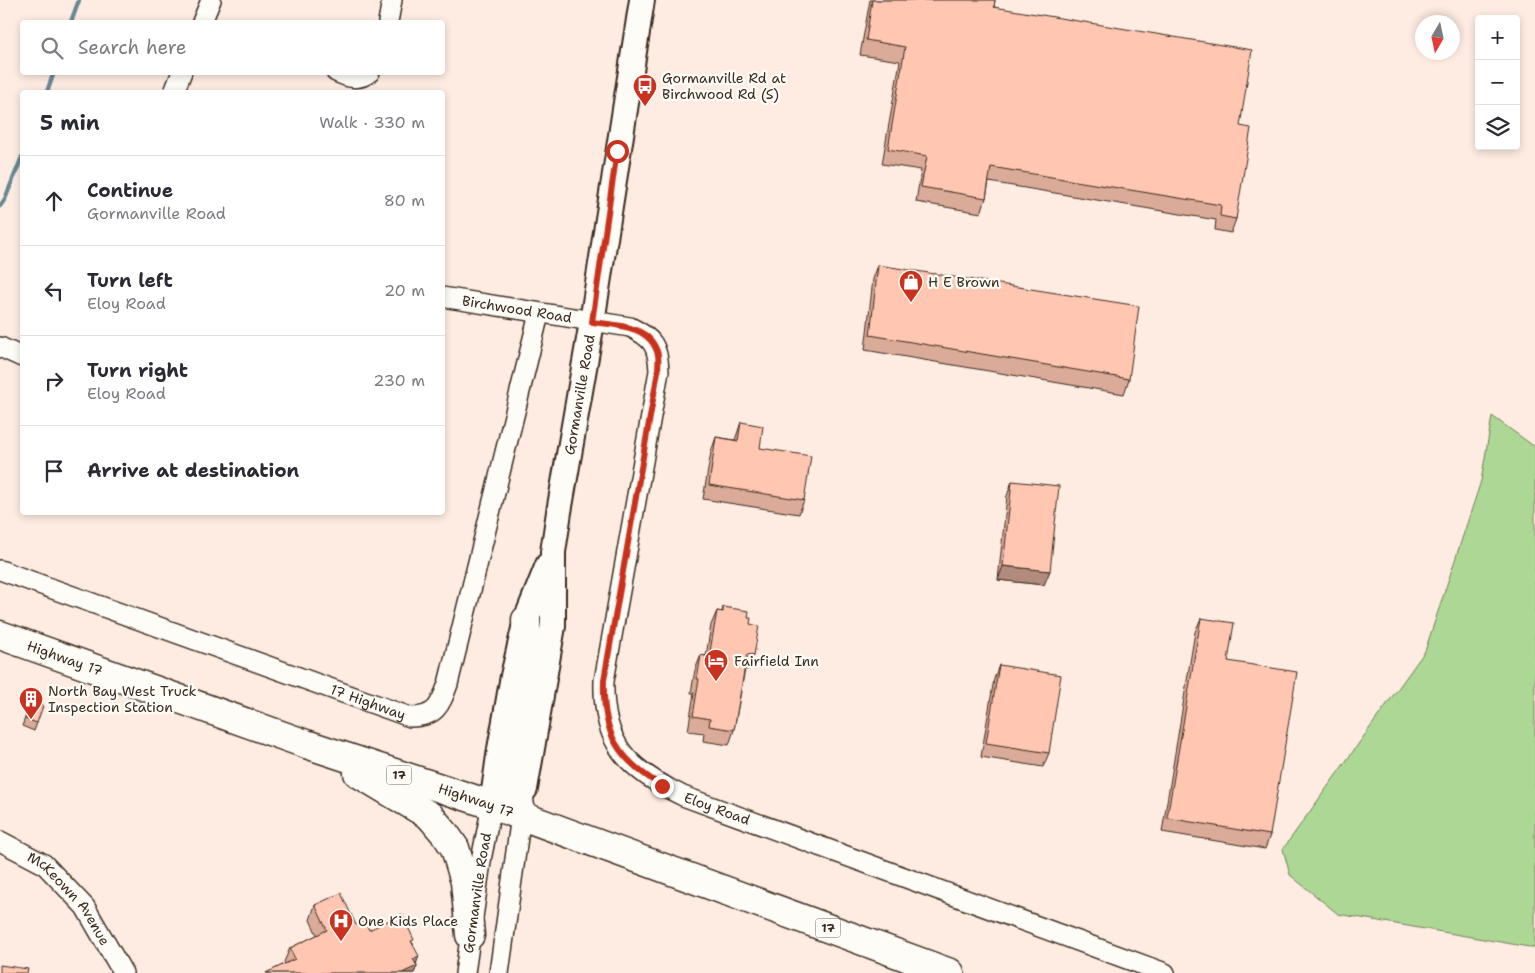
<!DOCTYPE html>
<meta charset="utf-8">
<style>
body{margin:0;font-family:"Shantell Sans",sans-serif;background:#f7f7f7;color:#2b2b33}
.controls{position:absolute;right:15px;top:15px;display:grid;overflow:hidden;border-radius:5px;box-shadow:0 2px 8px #0003}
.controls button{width:45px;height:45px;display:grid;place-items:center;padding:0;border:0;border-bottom:1px solid #e1e1e2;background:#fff;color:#2b2b33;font:25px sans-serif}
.compass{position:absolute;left:1415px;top:15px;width:45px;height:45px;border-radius:50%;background:#fff;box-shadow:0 2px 8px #0003;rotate:189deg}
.stop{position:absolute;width:15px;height:15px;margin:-11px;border:4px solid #c8321e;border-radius:50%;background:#fff}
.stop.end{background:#c8321e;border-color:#fff;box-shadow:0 1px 5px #0008}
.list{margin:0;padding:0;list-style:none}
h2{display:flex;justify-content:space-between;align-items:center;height:65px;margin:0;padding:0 20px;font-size:21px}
h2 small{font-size:16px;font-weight:400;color:#7c7c81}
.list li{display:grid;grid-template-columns:32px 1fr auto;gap:15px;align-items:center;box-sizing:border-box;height:90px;padding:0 20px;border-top:1px solid #e1e1e2}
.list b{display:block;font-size:19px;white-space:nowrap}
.list p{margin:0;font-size:16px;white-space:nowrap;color:#7c7c81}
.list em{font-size:16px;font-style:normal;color:#7c7c81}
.icon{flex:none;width:28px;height:28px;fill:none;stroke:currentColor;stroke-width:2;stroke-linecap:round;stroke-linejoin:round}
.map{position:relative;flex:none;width:1535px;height:973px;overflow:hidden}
.search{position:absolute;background:#fff;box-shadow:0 2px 8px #0003;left:20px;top:20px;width:425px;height:55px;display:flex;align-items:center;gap:12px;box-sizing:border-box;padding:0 18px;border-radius:5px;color:#7c7c81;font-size:19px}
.panel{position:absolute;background:#fff;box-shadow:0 2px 8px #0003;left:20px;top:90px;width:425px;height:425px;border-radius:5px}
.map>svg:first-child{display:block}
</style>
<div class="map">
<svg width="1535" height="973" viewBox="0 0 1535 973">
<rect width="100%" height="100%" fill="#feece2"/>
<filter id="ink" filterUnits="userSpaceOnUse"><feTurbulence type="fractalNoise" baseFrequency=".02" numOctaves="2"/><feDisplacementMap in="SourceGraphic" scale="10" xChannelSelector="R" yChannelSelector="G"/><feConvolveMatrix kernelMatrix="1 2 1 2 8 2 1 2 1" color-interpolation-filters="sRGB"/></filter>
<g filter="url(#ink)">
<!-- green -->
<path fill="#add795" stroke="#74805a" d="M1492 416 1535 447V948L1338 914 1290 875 1283 849 1425 651 1481 481Z"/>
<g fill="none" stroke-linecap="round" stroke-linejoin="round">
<!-- stream -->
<path stroke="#678795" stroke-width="4.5" d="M71 22 79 0
M47 92 54 72
M0 206 5 199 22 157"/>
<defs>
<g id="minor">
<path d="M202 22 211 0"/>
<path d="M388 22 392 0"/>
<path d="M336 72C348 78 359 81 370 72"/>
<path d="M174 92 182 72"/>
<path id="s1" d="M442 297 630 327C653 338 658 346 659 371L604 681C602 745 628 769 683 796L1165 973"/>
<path d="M0 347 22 357"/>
<path id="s2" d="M0 570 410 717C436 717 440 706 448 684L539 314"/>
<path id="s3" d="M0 841 44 864 85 907 123 973"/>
<path id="s4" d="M465 973 482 855 492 805"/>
<path d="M499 973 521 816"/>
</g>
<g id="major">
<path id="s5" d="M525 789 553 626V552L559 512 592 322 642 0"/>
<path d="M492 805 500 749 513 676 526 620 548 565"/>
</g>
<g id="highway">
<path id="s6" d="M0 635 306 744 492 805 950 973"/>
<path d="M358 773 430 816 446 835 455 848 465 882 470 935"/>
<path d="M521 816 517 781V753L529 679 526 620"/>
</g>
</defs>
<!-- minor casing -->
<use href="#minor" stroke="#3b2a1e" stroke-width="22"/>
<!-- major casing -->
<use href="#major" stroke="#3b2a1e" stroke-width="28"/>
<!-- highway casing -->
<use href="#highway" stroke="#3b2a1e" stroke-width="31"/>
<!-- minor -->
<use href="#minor" stroke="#fdfcf7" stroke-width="19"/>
<!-- major -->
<use href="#major" stroke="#fdfcf7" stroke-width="24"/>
<!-- highway -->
<use href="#highway" stroke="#fdfcf7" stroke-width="28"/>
</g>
<!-- wall -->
<path fill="#dbab99" stroke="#3b2a1e" d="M870 0H995L994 7 1240 126 1236 219 1231 233 1215 230 1216 220 989 182 986 198 981 213 916 202 921 170 882 164 900 61 860 55Z
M878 265 1129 379 1124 394 865 350 873 279Z
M741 422 760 448 804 500 799 514 703 499 711 452 716 437 735 440Z
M1012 481 1044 585 998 580 1007 496Z
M723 607 748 618 750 624 754 655 748 670 745 669 734 730 729 745 703 741 704 733 688 731 694 693H691L695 670 701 655 706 656 711 625 717 611 722 612Z
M1201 618 1228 661 1270 835 1265 849 1162 832 1195 632Z
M999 665 1049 753 1043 767 981 757 994 679Z
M31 702 37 723 34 731 22 726Z
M315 905 356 925 369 930 413 943 417 966 414 973H266L285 964 284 962 290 948 317 935 310 920Z"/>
<!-- shaded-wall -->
<path fill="#b28b7d" stroke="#3b2a1e" d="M1003 566 1050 571 1044 585 998 580Z
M419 956 415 967 417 966 414 973H402L413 959Z"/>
<!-- building -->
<path fill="#ffc7b2" stroke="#3b2a1e" d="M872 0H995L994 7 1252 50 1240 126 1251 128 1236 219 1220 216 1221 205 991 167 986 198 921 187 927 156 888 149 905 47 866 40Z
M878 265 1139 306 1129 379 870 335Z
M741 422 763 426 760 448 811 456 804 500 709 485 716 437 738 441Z
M1012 481 1059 486 1050 571 1003 566Z
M723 607 749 611 748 618H751L750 624 759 626 754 655 747 654 734 730 709 726 710 719 693 716 699 679H697L701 655 709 657 717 611 723 612Z
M1201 618 1234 623 1228 661 1297 672 1270 835 1167 818Z
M999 665 1061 675 1049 753 986 743Z
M31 702 43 706 37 723 25 719Z
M341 893 356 925 365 921 369 930 402 914 414 940 411 941 419 956 413 959 417 966 402 973H266L295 959 290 948 327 930 315 905Z
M0 965 28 969 27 973H0Z"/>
</g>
<g fill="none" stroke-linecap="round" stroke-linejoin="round" filter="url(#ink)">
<!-- route -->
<path stroke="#c8321e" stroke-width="6" d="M617 151 592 322C616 325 651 325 658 355 659 360 658 366 658 371L604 680C602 733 617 759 662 786"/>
</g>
<!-- icons -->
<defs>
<symbol id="bus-pin" viewBox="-11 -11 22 30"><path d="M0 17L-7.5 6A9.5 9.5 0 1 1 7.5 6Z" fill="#c8321e" stroke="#fdfcf7"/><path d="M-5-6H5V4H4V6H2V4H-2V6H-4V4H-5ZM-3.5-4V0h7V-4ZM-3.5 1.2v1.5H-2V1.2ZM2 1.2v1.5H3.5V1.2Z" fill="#fff"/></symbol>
<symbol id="shop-pin" viewBox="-11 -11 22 30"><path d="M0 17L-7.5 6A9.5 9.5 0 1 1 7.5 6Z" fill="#c8321e" stroke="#fdfcf7"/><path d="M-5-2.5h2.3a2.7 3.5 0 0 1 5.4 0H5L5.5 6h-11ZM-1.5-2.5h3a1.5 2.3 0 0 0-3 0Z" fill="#fff"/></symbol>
<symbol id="hotel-pin" viewBox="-11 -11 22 30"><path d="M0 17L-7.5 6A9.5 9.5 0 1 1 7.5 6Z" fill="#c8321e" stroke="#fdfcf7"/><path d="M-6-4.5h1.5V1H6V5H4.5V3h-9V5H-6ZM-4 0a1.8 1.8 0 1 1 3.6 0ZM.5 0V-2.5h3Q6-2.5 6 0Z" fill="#fff"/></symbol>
<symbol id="building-pin" viewBox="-11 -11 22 30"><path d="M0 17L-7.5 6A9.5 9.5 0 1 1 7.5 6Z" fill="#c8321e" stroke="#fdfcf7"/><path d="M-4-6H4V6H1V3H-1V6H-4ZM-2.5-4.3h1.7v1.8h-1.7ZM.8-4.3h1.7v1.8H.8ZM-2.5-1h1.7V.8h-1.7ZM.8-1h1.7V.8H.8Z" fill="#fff"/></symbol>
<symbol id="hospital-pin" viewBox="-11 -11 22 30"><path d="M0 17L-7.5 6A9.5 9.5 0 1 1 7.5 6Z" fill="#c8321e" stroke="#fdfcf7"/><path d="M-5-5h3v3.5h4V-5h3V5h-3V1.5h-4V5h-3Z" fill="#fff"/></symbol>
</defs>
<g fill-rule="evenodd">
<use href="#bus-pin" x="631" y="72" width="28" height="38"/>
<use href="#shop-pin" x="897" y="268" width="28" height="38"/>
<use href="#hotel-pin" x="702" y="647" width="28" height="38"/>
<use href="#building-pin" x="17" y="685" width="28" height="38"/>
<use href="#hospital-pin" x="327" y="907" width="28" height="38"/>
</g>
<g text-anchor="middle" stroke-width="4.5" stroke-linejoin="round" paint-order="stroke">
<!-- shield labels -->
<g fill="#fdfcf7" stroke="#75695f" stroke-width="1">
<rect x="386.5" y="765.5" width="25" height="19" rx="4"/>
<rect x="815.5" y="918.5" width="25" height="19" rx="4"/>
</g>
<g font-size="12" font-weight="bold" fill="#3b2a1e">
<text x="399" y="779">17</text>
<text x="828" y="932">17</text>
</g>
<!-- poi labels -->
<g font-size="14" fill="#3b2a1e" stroke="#fdfcf7" text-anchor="start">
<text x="662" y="83">Gormanville Rd at<tspan x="662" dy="16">Birchwood Rd (S)</tspan></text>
<text x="928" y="287">H E Brown</text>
<text x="734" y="666">Fairfield Inn</text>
<text x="48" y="696">North Bay West Truck<tspan x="48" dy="16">Inspection Station</tspan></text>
<text x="358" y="926">One Kids Place</text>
</g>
<!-- street labels -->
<g font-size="14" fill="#3b2a1e" stroke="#fdfcf7">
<text dy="5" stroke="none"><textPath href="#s1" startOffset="76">Birchwood Road</textPath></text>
<text dy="5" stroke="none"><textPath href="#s5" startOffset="399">Gormanville Road</textPath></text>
<text dy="5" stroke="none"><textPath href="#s6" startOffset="69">Highway 17</textPath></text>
<text dy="5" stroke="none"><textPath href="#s2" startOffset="391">17 Highway</textPath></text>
<text dy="5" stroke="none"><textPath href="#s6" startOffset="504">Highway 17</textPath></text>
<text dy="5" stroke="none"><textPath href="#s1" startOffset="749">Eloy Road</textPath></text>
<text dy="5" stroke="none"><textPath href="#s4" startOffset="81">Gormanville Road</textPath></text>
<text dy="5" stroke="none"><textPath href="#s3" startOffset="92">McKeown Avenue</textPath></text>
</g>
</g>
</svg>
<div class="controls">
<button>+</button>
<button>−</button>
<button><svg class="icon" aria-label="layers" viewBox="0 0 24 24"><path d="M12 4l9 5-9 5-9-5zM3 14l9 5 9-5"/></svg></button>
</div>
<svg class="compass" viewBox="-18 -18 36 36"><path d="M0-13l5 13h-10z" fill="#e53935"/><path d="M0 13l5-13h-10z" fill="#7c7c81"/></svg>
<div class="stop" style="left:617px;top:151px"></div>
<div class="stop end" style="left:662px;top:786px"></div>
<div class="search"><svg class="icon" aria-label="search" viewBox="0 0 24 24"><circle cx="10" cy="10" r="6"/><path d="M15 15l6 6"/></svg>Search here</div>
<section class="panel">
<h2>5 min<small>Walk · 330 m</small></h2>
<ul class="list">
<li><svg class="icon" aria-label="ahead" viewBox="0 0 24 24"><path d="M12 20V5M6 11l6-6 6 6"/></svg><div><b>Continue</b><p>Gormanville Road</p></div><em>80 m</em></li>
<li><svg class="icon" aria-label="left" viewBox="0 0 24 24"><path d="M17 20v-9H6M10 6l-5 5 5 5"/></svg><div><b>Turn left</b><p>Eloy Road</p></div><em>20 m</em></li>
<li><svg class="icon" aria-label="right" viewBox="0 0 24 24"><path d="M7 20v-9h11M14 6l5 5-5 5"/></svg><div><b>Turn right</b><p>Eloy Road</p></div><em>230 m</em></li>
<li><svg class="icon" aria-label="arrive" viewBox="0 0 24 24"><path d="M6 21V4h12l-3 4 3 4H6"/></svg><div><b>Arrive at destination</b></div></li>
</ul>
</section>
</div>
